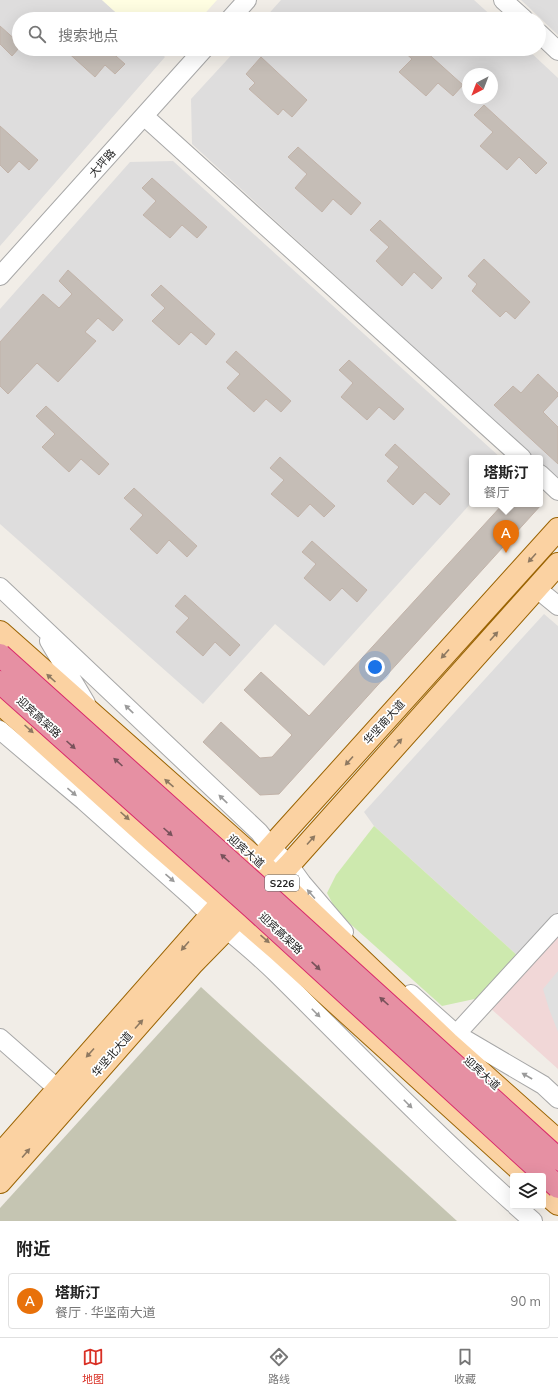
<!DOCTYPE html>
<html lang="zh">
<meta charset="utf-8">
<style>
body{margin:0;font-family:Mulish,"Noto Sans SC",sans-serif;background:#f6f6f6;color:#222}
.controls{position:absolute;right:12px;bottom:12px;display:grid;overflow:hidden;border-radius:4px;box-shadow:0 4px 16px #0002}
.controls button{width:36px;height:36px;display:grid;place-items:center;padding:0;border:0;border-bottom:1px solid #e0e0e0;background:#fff;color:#222;font:20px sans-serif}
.compass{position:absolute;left:462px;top:68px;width:36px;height:36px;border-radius:50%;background:#fff;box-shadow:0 4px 16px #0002;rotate:222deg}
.you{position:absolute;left:375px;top:667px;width:14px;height:14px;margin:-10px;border:3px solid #fff;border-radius:50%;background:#1a73e8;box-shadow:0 0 0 6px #1a73e833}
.badge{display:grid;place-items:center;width:26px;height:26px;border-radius:50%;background:#d93025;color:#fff;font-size:13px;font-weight:700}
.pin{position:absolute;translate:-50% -33px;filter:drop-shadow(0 1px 2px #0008)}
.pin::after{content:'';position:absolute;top:21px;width:14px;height:12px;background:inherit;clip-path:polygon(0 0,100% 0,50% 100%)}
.popup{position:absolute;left:469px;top:455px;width:74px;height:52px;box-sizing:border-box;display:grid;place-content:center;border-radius:4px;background:#fff;filter:drop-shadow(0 1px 3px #0005);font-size:13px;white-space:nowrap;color:#767676}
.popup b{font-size:15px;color:#222}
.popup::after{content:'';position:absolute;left:50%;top:100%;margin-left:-8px;border:8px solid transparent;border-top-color:#fff}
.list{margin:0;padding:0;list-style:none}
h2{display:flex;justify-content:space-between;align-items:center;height:52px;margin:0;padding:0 16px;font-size:17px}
h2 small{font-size:13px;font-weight:400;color:#767676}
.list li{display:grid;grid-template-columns:26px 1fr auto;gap:12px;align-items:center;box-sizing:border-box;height:56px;margin:0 8px 8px;padding:0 8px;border:1px solid #e0e0e0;border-radius:4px}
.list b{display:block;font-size:15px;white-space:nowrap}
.list p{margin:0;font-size:13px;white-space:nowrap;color:#767676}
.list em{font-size:13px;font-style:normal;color:#767676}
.icon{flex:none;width:22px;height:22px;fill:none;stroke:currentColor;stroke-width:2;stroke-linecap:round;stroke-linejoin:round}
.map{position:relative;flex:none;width:558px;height:1221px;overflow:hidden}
.search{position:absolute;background:#fff;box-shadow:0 4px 16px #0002;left:12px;right:12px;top:12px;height:44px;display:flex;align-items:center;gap:10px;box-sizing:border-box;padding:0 14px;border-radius:22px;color:#767676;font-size:15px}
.sheet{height:116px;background:#fff}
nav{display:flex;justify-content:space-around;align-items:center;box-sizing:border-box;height:56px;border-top:1px solid #e0e0e0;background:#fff;font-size:11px;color:#767676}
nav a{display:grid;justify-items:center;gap:2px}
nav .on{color:#d93025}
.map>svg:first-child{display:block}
</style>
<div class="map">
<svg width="558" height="1221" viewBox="0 0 558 1221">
<rect width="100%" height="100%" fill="#f1ede7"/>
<!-- residential -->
<path fill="#dedddd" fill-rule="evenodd" d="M0 0H102L123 19H19V49H156L165 57 0 246Z
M281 0H474L495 19H264Z
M521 0H558V35Z
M237 49H527L558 78V479L540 462V458H535L472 401 192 144 191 99ZM468 74H492V98H468Z
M173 161 501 458H472V502L324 666 275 624 203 704 0 524V309L130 162Z
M544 614 558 626V913L519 957 374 826 364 812Z"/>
<!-- commercial -->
<path fill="#f1d7d7" d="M558 913V1069L479 998 519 957Z"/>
<!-- education -->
<path fill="#fffee2" d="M102 0H217L200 19H123Z"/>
<!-- construction -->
<path fill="#c5c5b2" d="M201 987 457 1221H0V1208Z"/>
<!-- grass -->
<path fill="#cde9ae" d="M374 826 519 957 479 998 442 1006 337 912 327 893 336 875Z"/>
<!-- parking -->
<path fill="#e0e0e0" d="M558 971V1032L549 1009 543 989Z"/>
<!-- building -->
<path fill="#c5bdb6" stroke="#c2b3a9" d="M0 26 19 43V48L12 56 0 44Z
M64 49H108L125 64 115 74 105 65 95 77Z
M401 49H423L463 85 453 96 438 83 426 96 399 72 412 59Z
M261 57 307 100 292 117 283 109 278 115 249 89 255 83 246 74Z
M484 105 547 163 536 174 519 157 507 170 480 146 493 132 474 115Z
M0 126 38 160 29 170 19 161 8 173 0 165Z
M298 147 361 203 351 215 333 199 322 212 295 188 307 174 288 157Z
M152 178 207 227 197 238 182 225 170 238 143 215 156 201 142 188Z
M380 220 442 278 432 289 414 272 402 286 376 261 389 247 370 230Z
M484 259 530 302 515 319 506 311 500 317 472 291 477 284 468 276Z
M68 270 123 320 113 331 98 318 85 332 96 341 58 382 37 363 8 394 0 386V342L43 294 59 308 72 294 59 281Z
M161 285 215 334 206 345 191 332 179 345 152 321 165 308 151 295Z
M236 351 291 401 281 412 266 399 254 412 227 388 240 374 226 362Z
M349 360 404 409 394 420 379 407 367 420 341 397 353 383 339 370Z
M538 374 558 393V396L543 412 558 427V464L494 405 513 386 521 393Z
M46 406 109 464 99 475 81 459 69 472 42 447 55 434 36 416Z
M395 444 450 494 440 505 425 492 413 505 387 481 399 467 385 455Z
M280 457 335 506 324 517 310 504 298 517 271 494 284 480 270 468Z
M134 488 197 546 187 557 169 540 157 554 130 529 143 515 124 498Z
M503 504H542L279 794 260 795 203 742 221 722 260 758 272 757 292 735 244 690 261 672 309 716Z
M312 541 367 590 357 602 342 588 330 601 304 578 316 564 302 552Z
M185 595 240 645 230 656 215 642 203 656 176 632 189 618 175 606Z"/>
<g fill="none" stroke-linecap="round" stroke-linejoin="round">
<defs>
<path id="minor" d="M503 0 524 19
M230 19 247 0
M539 33 558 51
M144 116 522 458
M0 276 204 49
M540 474 558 491
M0 587 259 832 271 847 289 865 302 883 344 932
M536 588 558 606
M49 641 86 703
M0 730 84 801 195 900C220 926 250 947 276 973 354 1050 431 1130 513 1203
M411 994 456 1034 543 1085 558 1099
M0 1038 58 1089
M449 1042 558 923
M516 1206 533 1221"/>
<path id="major" d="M0 632 259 862 448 1043 558 1141
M0 703 152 840 278 950 527 1176
M0 1155 271 847 558 529
M0 1182 193 963 289 865 558 564
M543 1191 558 1204"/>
</defs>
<!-- minor casing -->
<use href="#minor" stroke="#a7a7a7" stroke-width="20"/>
<!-- major casing -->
<use href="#major" stroke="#9a6302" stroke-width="24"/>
<!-- minor -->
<use href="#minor" stroke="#fff" stroke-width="18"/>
<!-- major -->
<use href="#major" stroke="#fbd2a2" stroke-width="22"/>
<defs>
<path id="highway-bridge" d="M0 655 266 894 558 1159
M0 682 252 907 558 1187"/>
</defs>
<!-- highway-bridge casing -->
<use href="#highway-bridge" stroke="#d9296b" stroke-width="24" stroke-linecap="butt"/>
<!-- highway-bridge -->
<use href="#highway-bridge" stroke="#e690a3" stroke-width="22"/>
</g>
<!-- one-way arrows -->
<defs><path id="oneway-solid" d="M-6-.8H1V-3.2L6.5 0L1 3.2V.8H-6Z"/></defs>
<g fill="#8e7961">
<use href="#oneway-solid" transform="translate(532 558) rotate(132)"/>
<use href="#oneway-solid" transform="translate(494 636) rotate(-48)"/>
<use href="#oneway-solid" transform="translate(445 654) rotate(132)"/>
<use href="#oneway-solid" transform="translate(51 678) rotate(-138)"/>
<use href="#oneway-solid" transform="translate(29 729) rotate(42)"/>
<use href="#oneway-solid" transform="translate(398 743) rotate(-48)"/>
<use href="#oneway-solid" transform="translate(349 761) rotate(132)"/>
<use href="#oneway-solid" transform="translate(169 783) rotate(-139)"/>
<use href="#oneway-solid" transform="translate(125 816) rotate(42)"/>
<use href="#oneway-solid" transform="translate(311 840) rotate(-48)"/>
<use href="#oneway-solid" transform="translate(265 939) rotate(41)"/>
<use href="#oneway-solid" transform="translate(185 946) rotate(131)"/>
<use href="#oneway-solid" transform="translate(139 1024) rotate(-48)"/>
<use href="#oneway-solid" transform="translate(90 1053) rotate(132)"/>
<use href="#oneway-solid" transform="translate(26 1153) rotate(-49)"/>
</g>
<g fill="#9b9b9b">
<use href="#oneway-solid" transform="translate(129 709) rotate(-136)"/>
<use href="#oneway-solid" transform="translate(72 792) rotate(40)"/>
<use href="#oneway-solid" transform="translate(223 799) rotate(-136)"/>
<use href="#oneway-solid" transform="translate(170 878) rotate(41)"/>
<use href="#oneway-solid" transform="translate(311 894) rotate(-131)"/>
<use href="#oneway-solid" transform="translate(316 1013) rotate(45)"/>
<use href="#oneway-solid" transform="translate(527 1076) rotate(-150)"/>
<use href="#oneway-solid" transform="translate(408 1104) rotate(45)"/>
</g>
<g fill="#79525b">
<use href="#oneway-solid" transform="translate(71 745) rotate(42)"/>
<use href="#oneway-solid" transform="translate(118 762) rotate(-138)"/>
<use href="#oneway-solid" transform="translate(168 832) rotate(42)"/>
<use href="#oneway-solid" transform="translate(225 858) rotate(-138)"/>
<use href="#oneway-solid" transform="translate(316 966) rotate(43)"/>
<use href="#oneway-solid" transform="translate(384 1001) rotate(-138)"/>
</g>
<g text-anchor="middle" stroke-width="3.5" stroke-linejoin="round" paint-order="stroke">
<!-- shield labels -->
<rect fill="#fff" stroke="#636363" stroke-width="1" x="265" y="875" width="34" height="16" rx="3"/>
<g font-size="10" font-weight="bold" fill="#202020">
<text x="282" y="887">S226</text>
</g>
<!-- street labels -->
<g font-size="11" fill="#202020" stroke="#fff">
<text transform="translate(102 163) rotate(-48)" y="4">大坪路</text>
<text transform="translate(39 717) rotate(42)" y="4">迎宾高架路</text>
<text transform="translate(384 722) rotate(-48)" y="4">华坚南大道</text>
<text transform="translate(246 851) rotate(41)" y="4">迎宾大道</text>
<text transform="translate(281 933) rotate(43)" y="4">迎宾高架路</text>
<text transform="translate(112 1054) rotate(-49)" y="4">华坚北大道</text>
<text transform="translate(482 1073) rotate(42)" y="4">迎宾大道</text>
</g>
</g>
</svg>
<div class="controls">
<button><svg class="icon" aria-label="layers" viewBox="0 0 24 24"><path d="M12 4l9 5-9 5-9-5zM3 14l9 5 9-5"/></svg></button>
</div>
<svg class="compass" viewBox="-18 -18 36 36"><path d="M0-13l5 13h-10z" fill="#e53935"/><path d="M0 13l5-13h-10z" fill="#767676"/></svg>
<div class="you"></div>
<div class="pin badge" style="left:506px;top:553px;background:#e8710a">A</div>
<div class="popup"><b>塔斯汀</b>餐厅</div>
<div class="search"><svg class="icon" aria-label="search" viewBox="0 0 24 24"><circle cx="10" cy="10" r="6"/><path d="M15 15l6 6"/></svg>搜索地点</div>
</div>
<section class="sheet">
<h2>附近<small></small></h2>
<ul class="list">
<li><span class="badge" style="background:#e8710a">A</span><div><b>塔斯汀</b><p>餐厅 · 华坚南大道</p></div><em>90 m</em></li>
</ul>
</section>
<nav>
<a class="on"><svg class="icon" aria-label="map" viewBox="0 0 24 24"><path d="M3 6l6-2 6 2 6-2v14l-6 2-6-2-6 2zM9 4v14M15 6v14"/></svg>地图</a>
<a><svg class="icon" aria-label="directions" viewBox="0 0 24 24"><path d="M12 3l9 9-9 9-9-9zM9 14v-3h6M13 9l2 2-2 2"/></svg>路线</a>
<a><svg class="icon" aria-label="saved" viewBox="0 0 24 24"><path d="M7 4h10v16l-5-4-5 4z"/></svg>收藏</a>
</nav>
